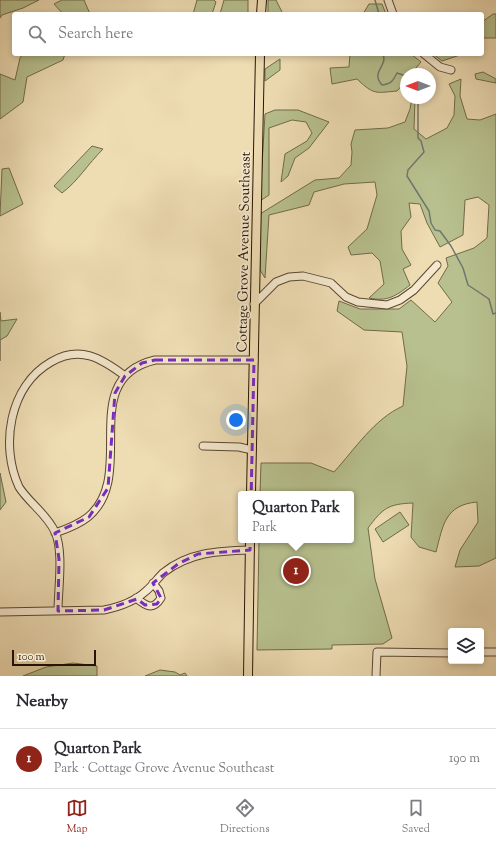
<!DOCTYPE html>
<meta charset="utf-8">
<style>
body{margin:0;font-family:"Sorts Mill Goudy",serif;background:#f2f2f3;color:#2b2b33}
.controls{position:absolute;right:12px;bottom:12px;display:grid;overflow:hidden;border-radius:4px;box-shadow:0 2px 6px #0003}
.controls button{width:36px;height:36px;display:grid;place-items:center;padding:0;border:0;border-bottom:1px solid #e1e1e2;background:#fff;color:#2b2b33;font:20px sans-serif}
.compass{position:absolute;left:400px;top:68px;width:36px;height:36px;border-radius:50%;background:#fff;box-shadow:0 2px 6px #0003;rotate:270deg}
.scale{position:absolute;left:12px;bottom:10px;width:84px;box-sizing:border-box;padding-left:4px;border:2px solid #291505;border-top:0;font-size:11px;line-height:14px;white-space:nowrap;color:#291505;-webkit-text-stroke:3px #f4e8ce;paint-order:stroke}
.you{position:absolute;left:236px;top:420px;width:14px;height:14px;margin:-10px;border:3px solid #fff;border-radius:50%;background:#1a73e8;box-shadow:0 0 0 6px #1a73e833}
.badge{display:grid;place-items:center;width:26px;height:26px;border-radius:50%;background:#8f2418;color:#fff;font-size:13px;font-weight:700}
.pin{position:absolute;translate:-50% -50%;border:2px solid #fff;box-shadow:0 1px 4px #0006}
.popup{position:absolute;left:238px;top:491px;width:116px;height:52px;box-sizing:border-box;display:grid;place-content:center;border-radius:4px;background:#fff;filter:drop-shadow(0 1px 3px #0005);font-size:13px;white-space:nowrap;color:#7c7c81}
.popup b{font-size:15px;color:#2b2b33}
.popup::after{content:'';position:absolute;left:50%;top:100%;margin-left:-8px;border:8px solid transparent;border-top-color:#fff}
.list{margin:0;padding:0;list-style:none}
h2{display:flex;justify-content:space-between;align-items:center;height:52px;margin:0;padding:0 16px;font-size:17px}
h2 small{font-size:13px;font-weight:400;color:#7c7c81}
.list li{display:grid;grid-template-columns:26px 1fr auto;gap:12px;align-items:center;box-sizing:border-box;height:60px;padding:0 16px;border-top:1px solid #e1e1e2}
.list b{display:block;font-size:15px;white-space:nowrap}
.list p{margin:0;font-size:13px;white-space:nowrap;color:#7c7c81}
.list em{font-size:13px;font-style:normal;color:#7c7c81}
.icon{flex:none;width:22px;height:22px;fill:none;stroke:currentColor;stroke-width:2;stroke-linecap:round;stroke-linejoin:round}
.map{position:relative;flex:none;width:496px;height:676px;overflow:hidden}
.search{position:absolute;background:#fff;box-shadow:0 2px 6px #0003;left:12px;right:12px;top:12px;height:44px;display:flex;align-items:center;gap:10px;box-sizing:border-box;padding:0 14px;border-radius:4px;color:#7c7c81;font-size:15px}
.sheet{height:112px;background:#fff}
nav{display:flex;justify-content:space-around;align-items:center;box-sizing:border-box;height:56px;border-top:1px solid #e1e1e2;background:#fff;font-size:11px;color:#7c7c81}
nav a{display:grid;justify-items:center;gap:2px}
nav .on{color:#8f2418}
.map>svg:first-child{display:block}
</style>
<div class="map">
<svg width="496" height="676" viewBox="0 0 496 676">
<rect width="100%" height="100%" fill="#eedcb3"/>
<filter id="stains"><feTurbulence type="fractalNoise" baseFrequency=".005" numOctaves="4"/><feColorMatrix values="0 0 0 0 .2 0 0 0 0 .09 0 0 0 0 .02 0 0 0 .5 -.17"/></filter>
<radialGradient id="worn" r=".72"><stop offset=".6" stop-color="#630" stop-opacity="0"/><stop offset="1" stop-color="#630" stop-opacity=".3"/></radialGradient>
<!-- green -->
<path fill="#b7c08e" stroke="#706a4a" d="M0 0H39L23 8 2 15 0 18Z
M62 0H84L90 14H63L54 4Z
M197 0H214L216 2 212 14H193Z
M224 0H248V14H220Z
M268 0H276L283 14H268Z
M369 4H382L386 14H363Z
M493 14H496V38H482V22Z
M23 54H65L63 60 27 77 23 102 0 119V74L15 80 20 58Z
M350 54H411L421 62 411 74H406V81L397 91C375 93 374 95 357 79L332 84 330 68 349 67Z
M433 54H463L442 61Z
M280 59V70L265 81V69Z
M483 72 496 79V83L476 79 475 74Z
M461 79 460 96 467 119 480 120 496 114V558L479 566 455 567 460 550 478 522 477 502C445 505 443 525 436 552L419 547 411 537 413 503C388 504 383 508 368 528L375 579 392 638 383 644 332 645V649L257 650 259 540H351V494H260L261 463H311L334 472C355 449 374 419 403 406L407 366 402 332 364 330 337 311 339 301 360 309H399L411 300 435 322 452 302 438 283 448 266 446 258 474 248 487 238 489 205 478 197 465 200 463 235 440 247 427 223 420 204 409 203 411 217 401 231 402 249 411 265 403 269 410 285C396 296 387 302 369 298L384 284 380 261 372 253 351 255 348 247 367 229 377 195 375 182 344 184 314 192 309 205 269 215 265 278 260 270V214L315 180 339 178 351 165 352 152 351 144 355 130 388 128 405 122 410 109 412 98H415L414 129 426 139 447 128 454 115 455 96 449 84Z
M275 110H298L329 122 309 148 295 158 288 176 281 182 285 154 307 141 312 133 306 122 292 120 269 128V195L260 201 265 114Z
M92 146 103 149C88 164 78 181 62 193L54 186Z
M9 168 23 204 0 216 2 169Z
M0 312 1 321 17 319 7 336 0 340V361Z
M0 473 6 502 0 510Z
M400 512 409 525 383 542 375 529Z
M73 663 97 666V676H23L46 667Z
M160 670 175 672 180 675 185 673 187 676H145Z"/>
<g fill="none" stroke-linecap="round" stroke-linejoin="round">
<!-- stream -->
<path stroke="#707770" stroke-width="1.5" d="M375 0 379 14
M383 54C388 67 370 71 382 85 391 84 393 81 397 73L406 76
M418 98V138L421 141 424 152 408 170 407 176 429 211 431 223 435 230 440 231 451 246 463 268 468 285 489 299 493 314 496 313"/>
<defs>
<path id="minor" d="M388 0 393 14
M424 54 440 67 451 70
M254 304 276 282 289 277 303 276 331 283 346 297 358 302 387 305 400 300 414 290 437 265
M203 446 239 447 252 450
M55 533C67 529 78 525 88 517 139 475 75 379 155 360H254
M136 598C146 606 153 611 161 598L159 591 153 583
M58 611C58 589 64 552 55 532 47 514 29 503 19 487 0 446 9 386 51 362 80 345 101 358 125 376
M0 612 104 610C119 607 134 602 146 591 152 586 157 579 163 573 189 552 218 551 250 550
M481 652H496
M376 676 377 652 451 653"/>
<path id="major" d="M261 14 262 0
M251 494 260 54
M248 676 250 540"/>
</defs>
<!-- minor casing -->
<use href="#minor" stroke="#5a4730" stroke-width="9"/>
<!-- major casing -->
<use href="#major" stroke="#291505" stroke-width="10"/>
<!-- minor -->
<use href="#minor" stroke="#f4e8ce" stroke-width="7"/>
<!-- major -->
<use href="#major" stroke="#eedcb3" stroke-width="8"/>
</g>
<!-- marked area -->
<path fill="none" stroke="#7b2cbf" stroke-width="3" stroke-dasharray="8 5" stroke-linejoin="round" d="M155 360H254L250 550 198 554 178 564 153 583 161 598 157 604 145 605 137 599 104 610 58 611 59 559 55 533 89 517 108 488 115 393 125 376 142 363Z"/>
<g text-anchor="middle" stroke-width="3.5" stroke-linejoin="round" paint-order="stroke">
<!-- street labels -->
<g font-size="14" fill="#291505" stroke="#f4e8ce">
<text transform="translate(243 252) rotate(-89)" y="5">Cottage Grove Avenue Southeast</text>
</g>
</g>
<rect width="100%" height="100%" filter="url(#stains)"/>
<rect width="100%" height="100%" fill="url(#worn)"/>
</svg>
<div class="controls">
<button><svg class="icon" aria-label="layers" viewBox="0 0 24 24"><path d="M12 4l9 5-9 5-9-5zM3 14l9 5 9-5"/></svg></button>
</div>
<svg class="compass" viewBox="-18 -18 36 36"><path d="M0-13l5 13h-10z" fill="#e53935"/><path d="M0 13l5-13h-10z" fill="#7c7c81"/></svg>
<div class="scale">100 m</div>
<div class="you"></div>
<div class="pin badge" style="left:296px;top:571px">1</div>
<div class="popup"><b>Quarton Park</b>Park</div>
<div class="search"><svg class="icon" aria-label="search" viewBox="0 0 24 24"><circle cx="10" cy="10" r="6"/><path d="M15 15l6 6"/></svg>Search here</div>
</div>
<section class="sheet">
<h2>Nearby<small></small></h2>
<ul class="list">
<li><span class="badge">1</span><div><b>Quarton Park</b><p>Park · Cottage Grove Avenue Southeast</p></div><em>190 m</em></li>
</ul>
</section>
<nav>
<a class="on"><svg class="icon" aria-label="map" viewBox="0 0 24 24"><path d="M3 6l6-2 6 2 6-2v14l-6 2-6-2-6 2zM9 4v14M15 6v14"/></svg>Map</a>
<a><svg class="icon" aria-label="directions" viewBox="0 0 24 24"><path d="M12 3l9 9-9 9-9-9zM9 14v-3h6M13 9l2 2-2 2"/></svg>Directions</a>
<a><svg class="icon" aria-label="saved" viewBox="0 0 24 24"><path d="M7 4h10v16l-5-4-5 4z"/></svg>Saved</a>
</nav>
